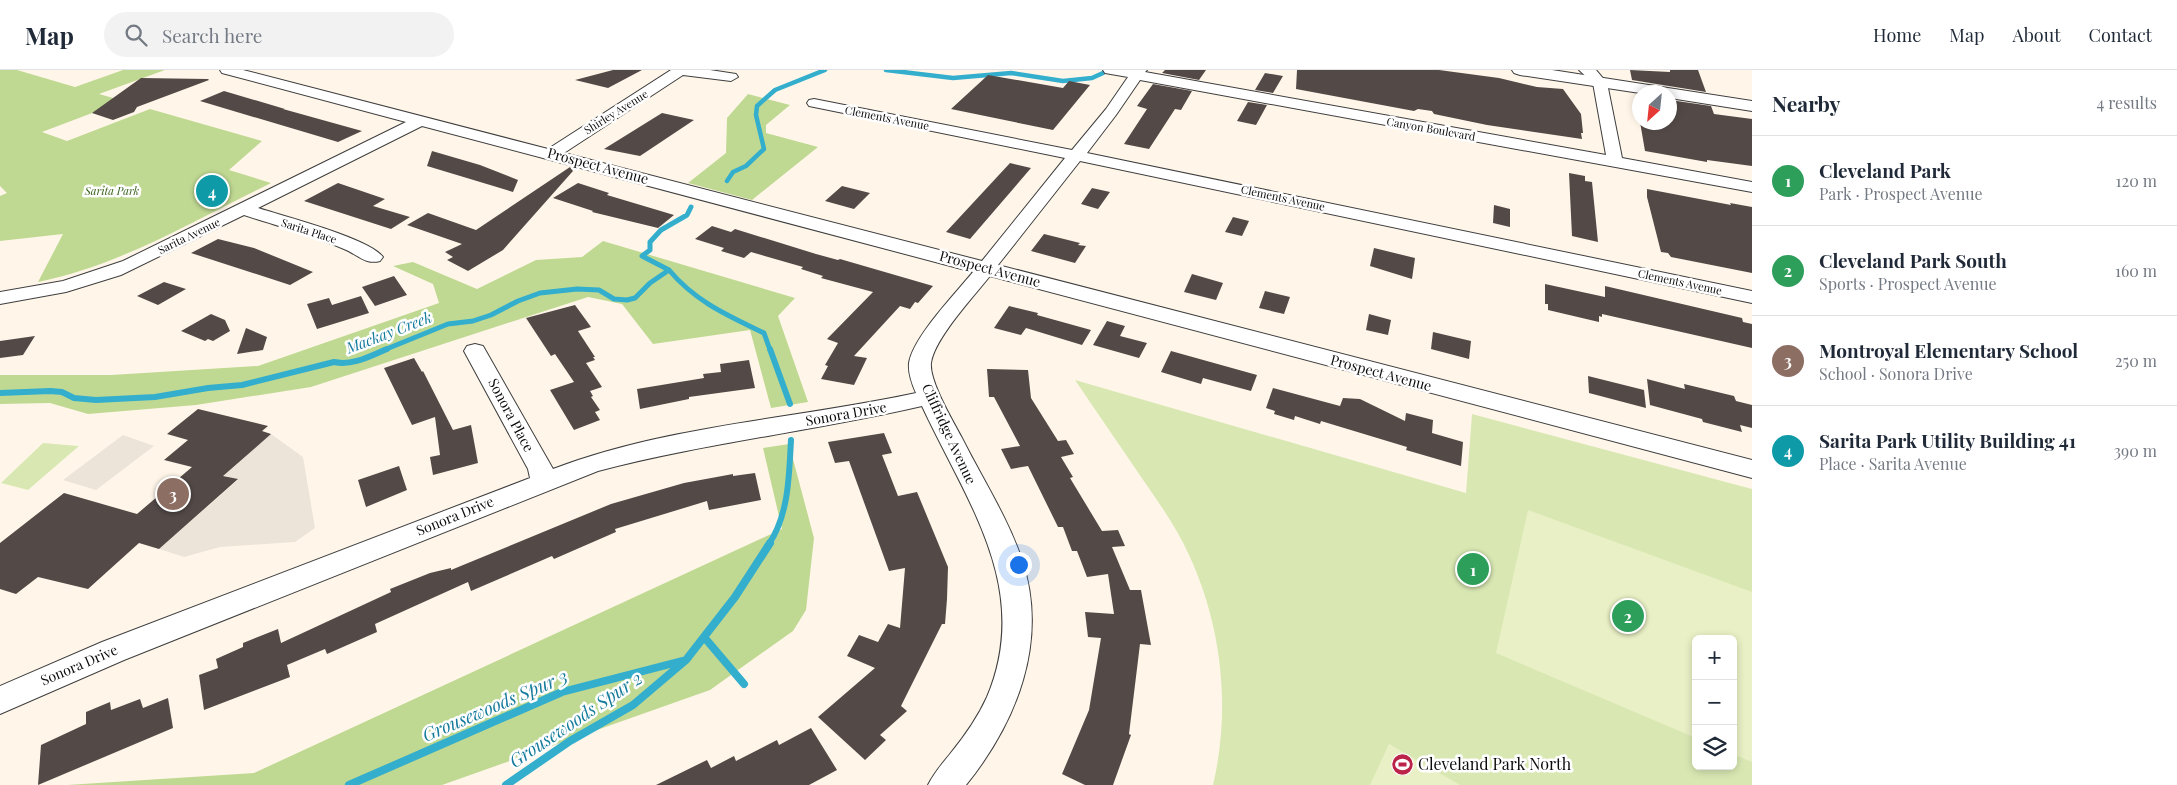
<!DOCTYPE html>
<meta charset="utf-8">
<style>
body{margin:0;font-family:"Playfair Display",serif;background:#f2f2f3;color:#1f2937}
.controls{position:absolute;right:15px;bottom:15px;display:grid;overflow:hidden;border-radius:8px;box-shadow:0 2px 8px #0003}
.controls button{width:45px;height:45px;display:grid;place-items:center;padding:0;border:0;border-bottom:1px solid #e0e1e3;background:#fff;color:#1f2937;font:25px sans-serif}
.compass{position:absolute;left:1632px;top:15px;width:45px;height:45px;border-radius:50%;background:#fff;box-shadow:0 2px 8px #0003;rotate:207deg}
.you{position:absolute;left:1018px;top:494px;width:18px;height:18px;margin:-12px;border:4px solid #fff;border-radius:50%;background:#1a73e8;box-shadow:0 0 0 8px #1a73e833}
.badge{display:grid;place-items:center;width:32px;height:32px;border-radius:50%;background:#bb2348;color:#fff;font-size:16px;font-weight:700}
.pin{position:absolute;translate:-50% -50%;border:2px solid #fff;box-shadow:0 1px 5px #0006}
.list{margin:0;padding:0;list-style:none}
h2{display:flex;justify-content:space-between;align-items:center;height:65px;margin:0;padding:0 20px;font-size:21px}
h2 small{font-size:16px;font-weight:400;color:#747a83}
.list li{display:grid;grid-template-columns:32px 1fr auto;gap:15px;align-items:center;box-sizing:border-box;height:90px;padding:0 20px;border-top:1px solid #e0e1e3}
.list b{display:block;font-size:19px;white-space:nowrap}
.list p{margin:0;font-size:16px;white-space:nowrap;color:#747a83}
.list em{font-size:16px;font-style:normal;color:#747a83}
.icon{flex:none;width:28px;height:28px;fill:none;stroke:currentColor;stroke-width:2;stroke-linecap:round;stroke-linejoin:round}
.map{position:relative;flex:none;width:1752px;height:715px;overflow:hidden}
header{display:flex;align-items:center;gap:30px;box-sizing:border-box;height:70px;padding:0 25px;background:#fff;border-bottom:1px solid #e0e1e3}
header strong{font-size:24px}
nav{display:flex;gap:28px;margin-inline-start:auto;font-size:18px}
.search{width:350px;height:45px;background:#f2f2f3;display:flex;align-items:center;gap:12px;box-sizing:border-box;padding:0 18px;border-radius:28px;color:#747a83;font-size:19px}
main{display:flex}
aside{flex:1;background:#fff}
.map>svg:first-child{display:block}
</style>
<header>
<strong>Map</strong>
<div class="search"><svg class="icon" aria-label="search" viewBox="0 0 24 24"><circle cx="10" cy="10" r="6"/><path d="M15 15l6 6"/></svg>Search here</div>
<nav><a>Home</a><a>Map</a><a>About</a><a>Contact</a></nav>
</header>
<main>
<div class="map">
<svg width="1752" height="715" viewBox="0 0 1752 715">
<rect width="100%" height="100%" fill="#fff6e9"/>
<!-- green -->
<path fill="#d9e8b3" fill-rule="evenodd" d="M1075 310 1466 423 1472 344 1752 419V715H1213C1231 639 1222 556 1189 485 1176 456 1157 430 1139 404 1118 373 1096 341 1075 310ZM1696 569H1733V696H1696Z
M43 373 79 376 28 420 1 413Z"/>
<!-- forest -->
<path fill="#c0d992" d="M0 0H17L75 17 123 0H165L99 24 124 31 42 62 67 71 150 39 262 71 229 100 271 113C197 149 119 196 38 212L63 164 0 171V126L7 123 0 116Z
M748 24 790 35 766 55V63L818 77 752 130 688 113 726 83 727 48Z
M603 171 795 228 778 246 808 332 771 338 750 260 653 274 622 234 588 227 311 317 196 335 88 344 50 333 0 334V305H111L258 296 439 233 433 214 393 196 413 192 477 219 536 190 582 187Z
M789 374 814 468 806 540 793 561 710 620 442 715H67L254 703 782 459 763 378Z"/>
<!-- pitch -->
<path fill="#e9f0c5" d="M1528 440 1752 522V692L1733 684V569H1696V668L1496 583Z
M1389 674 1460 715H1370Z"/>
<!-- plaza -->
<path fill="#ede4d9" d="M271 364 303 387 315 458 295 472 220 477 184 487 159 479 238 410 223 405Z
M123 365 154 376 96 420 63 410Z"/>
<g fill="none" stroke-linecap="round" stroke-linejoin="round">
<!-- stream-far3 -->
<path stroke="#34aecd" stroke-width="4.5" d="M886 0 953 8 1011 3 1063 11 1092 8 1103 3
M727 111 733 102 746 96 764 79 756 45 757 36 775 20 825 0"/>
<!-- stream-far2 -->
<path stroke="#34aecd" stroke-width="5" d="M669 200C696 232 727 245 764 263L770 280
M384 280 448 254 473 251 491 245 518 231 540 223 577 219 599 220 614 229 627 230 635 228 650 213 669 200 642 186 650 180V172L661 160 687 145 691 137"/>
<!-- stream-far1 -->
<path stroke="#34aecd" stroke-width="6" d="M770 279 790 334
M0 323 50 321 62 322 74 328 96 330 155 327 208 318 242 315 334 292C353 296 370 286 387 279
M769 474C789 444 789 405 791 370"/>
<!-- stream -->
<path stroke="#34aecd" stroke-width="8" d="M704 567 744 614
M349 715 562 622 682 591
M506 715 570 671 633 635 686 590 735 527 770 473"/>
</g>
<!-- building -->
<path fill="#534a47" d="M613 0H642L608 18 575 10Z
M1165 0H1206L1199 10 1162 3Z
M1297 0H1439L1499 8 1537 17 1563 19 1581 44 1583 63H1581L1582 69 1487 55 1434 44 1432 41 1418 39 1414 41 1296 19Z
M1630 0 1670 2V0H1698L1706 22 1632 10Z
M1265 3 1283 6 1273 23 1255 20Z
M988 5 1063 18 1069 11 1090 15 1053 60 951 39Z
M141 8 208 9 209 10 137 37 134 42 113 50 92 43Z
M1153 14 1192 21 1181 40 1175 39 1149 79 1124 74 1147 39 1137 36Z
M224 21 285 39H283L362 61 338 72 200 31Z
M1670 30 1711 36 1714 44 1752 49V96L1707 90V92L1645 81 1640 52H1670Z
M1248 32 1267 35 1256 55 1237 51Z
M662 43 694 50 640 86 604 79Z
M432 81 480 95 518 110 513 122 427 96Z
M1010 93 1031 98 970 169 946 162Z
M570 97 573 101 503 180 468 201 447 190 453 187 445 182 462 174 407 155 428 143 476 160Z
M1569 103 1585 106V111L1592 112 1598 172 1572 166Z
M338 113 385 129 373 136 410 147 391 159 304 131Z
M578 113 609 123 607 125 674 145 658 158 592 142 593 141 553 128Z
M842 116 870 123 854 139 825 131Z
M1092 118 1110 122 1098 139 1081 134Z
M1647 119 1731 135 1730 133 1752 137V203L1671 187 1668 183 1661 182 1647 127Z
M1494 135 1510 139V157L1493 153Z
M1233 147 1249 151 1242 166 1225 162Z
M712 156 731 162 735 159 816 184 838 190 840 189 933 216 918 233 915 232 910 239 900 236 854 286 867 288 854 315 821 309 828 296 825 295 838 273 827 269 873 222 821 208 823 206 801 199 803 197 751 182 744 188 721 181 724 178 695 169Z
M1044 164 1080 173 1078 175 1086 176 1075 193 1031 181Z
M218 169 254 178 313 202 290 215 191 183Z
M1374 178 1415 188 1412 209 1370 196Z
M1192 204 1223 213 1216 230 1184 222Z
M394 206 407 225 375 236 362 217Z
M164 212 186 219 158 235 137 226Z
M1545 214 1605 227V216L1742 248 1743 252 1752 254V278L1602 244V247L1599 246V252L1548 240V234H1545Z
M1265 221 1290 227 1284 244 1259 238Z
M361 226 369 243 317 259 307 234 329 228 332 235Z
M575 235 591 257 578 261 595 287H593L595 290 586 293 602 317 590 321 593 326 591 327 600 340 595 342 600 350 574 360 550 320 574 312 555 284 551 286 526 248Z
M1009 236 1038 243 1037 245 1091 260 1082 275 1026 258 1021 265 994 258Z
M211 244 225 250 230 261 213 271 208 269 205 271 181 261Z
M1369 244 1391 250 1388 265 1366 260Z
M1107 251 1125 256 1120 266 1147 273 1139 288 1093 275Z
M246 258 267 267 263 280 237 284Z
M1433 262 1471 271 1469 289 1431 279Z
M35 266 23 285 0 288V271Z
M1171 281 1257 305 1251 321 1203 308 1201 314 1161 302Z
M414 288 422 302 423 301 453 360 471 355 478 393 433 405 430 387 440 385 435 347 412 355 384 298Z
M749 290 755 318 689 327V329L640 339 637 319 704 308 703 304 721 302 720 294Z
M987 299 1028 300 1031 328 1058 371 1066 370 1074 384 1061 387 1073 407 1070 408 1102 461 1118 460 1125 476 1112 477 1130 520H1141L1151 575 1140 574 1129 664 1131 665 1113 715H1085L1062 704 1089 640 1101 568 1088 567 1085 542 1114 544 1108 504 1087 507 1077 481H1072L1063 457H1058L1028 396 1011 399 1001 379 1020 376 994 327H989Z
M1588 306 1644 320 1646 338 1589 323Z
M1647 309 1685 319 1684 314 1734 326 1736 331 1752 335V358L1740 355 1742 362 1703 352 1702 349 1650 335Z
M1273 318 1340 336 1343 328 1360 329 1405 351 1406 343 1433 350 1432 363 1463 372 1461 396 1406 380 1407 377 1321 351 1320 354 1295 346 1294 350 1274 344 1275 341 1266 338Z
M198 339 268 356 262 361 271 364 223 406 238 409 159 479 139 473 88 519 38 507 16 524 0 519V473L64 423 137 444 192 397 164 390 188 370 167 364Z
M884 363 892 383 882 385 898 426 917 422 948 497 947 529 945 554H942L901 636 907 641 880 665 886 670 865 690 818 647 875 598 847 586 859 565 878 572 888 554 900 558 905 498 889 501 849 391 835 393 828 372Z
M399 396 407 420 366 437 358 410Z
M755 403 761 430 709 440 707 431 615 459 616 462 554 489 552 486 471 521 468 512 375 554 377 562 327 584 325 579 287 595 290 607 204 640 199 605 218 598 216 589 243 577V573L278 559 281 573 391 522 390 519 430 503 451 498V500L611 434 684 413 733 404V406Z
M168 628 173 658 38 715 41 675 86 654V642L110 632 111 640 140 629 143 638Z
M811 658 837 700 809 715H656L707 690 711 698 734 686 736 691 777 670 779 675Z"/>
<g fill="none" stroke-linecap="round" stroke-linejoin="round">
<defs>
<path id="minor" d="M220 0H243L548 79 671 0H710L736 4 738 7 731 11 683 5 564 83 982 191 1065 88 814 37 809 36 807 33 809 30 814 29 1072 80 1106 39 1128 7 1105 3 1103 0H1147L1145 2 1606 85 1593 13 1579 0H1596L1607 13 1622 88 1752 112V122L1140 10 1116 45 1087 83 1752 221V233L1080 91 998 195 1752 390V408L990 206C974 226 934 269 931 293 929 311 953 351 962 368 982 408 1008 448 1022 490 1049 571 1017 652 966 715H928C934 703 942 694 950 684 964 667 978 647 987 627 1033 518 966 431 922 336 814 361 705 373 598 401L124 590 0 644V616L102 572 530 408 528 399 464 281 467 276 475 274 483 276 553 399C668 355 796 349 916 323 912 314 908 303 909 293 913 267 956 223 973 202L422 56 258 138C283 146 369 168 383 187L380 191C365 195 357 184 344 179 312 165 277 156 244 145L121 205 66 222 0 234V222L63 211 123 191 406 52 222 3Z"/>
<path id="tertiary" d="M1512 0H1552L1752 31V41L1670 28V22L1640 23 1520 5 1514 3Z"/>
</defs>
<!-- minor casing -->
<use href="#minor" stroke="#3e3e3e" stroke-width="2"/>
<!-- tertiary casing -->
<use href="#tertiary" stroke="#3e3e3e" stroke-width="2"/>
<!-- minor -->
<use href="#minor" fill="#fff" fill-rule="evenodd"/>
<!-- tertiary -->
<use href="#tertiary" fill="#fff" fill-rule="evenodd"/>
</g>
<!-- icons -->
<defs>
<symbol id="stadium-disc" viewBox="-11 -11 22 22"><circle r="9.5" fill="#bb2348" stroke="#fff"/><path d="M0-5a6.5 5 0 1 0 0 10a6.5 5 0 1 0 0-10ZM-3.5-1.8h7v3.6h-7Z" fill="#fff"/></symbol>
</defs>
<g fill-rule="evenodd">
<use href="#stadium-disc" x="1390" y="682" width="25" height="25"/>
</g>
<g text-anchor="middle" stroke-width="5" stroke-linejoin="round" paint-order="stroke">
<!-- far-street labels -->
<g font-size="11" fill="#0b0b0b" stroke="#fff">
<text transform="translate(616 42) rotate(-32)" y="4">Shirley Avenue</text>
<text transform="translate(887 48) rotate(11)" y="4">Clements Avenue</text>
<text transform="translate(1431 59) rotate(10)" y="4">Canyon Boulevard</text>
<text transform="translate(1283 128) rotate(12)" y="4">Clements Avenue</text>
<text transform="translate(309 161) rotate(18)" y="4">Sarita Place</text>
<text transform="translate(189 166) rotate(-26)" y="4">Sarita Avenue</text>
<text transform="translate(1680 212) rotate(12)" y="4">Clements Avenue</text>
</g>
<!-- far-park labels -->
<g font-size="11" font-style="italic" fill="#38621c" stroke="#fff">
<text x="112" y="125">Sarita Park</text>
</g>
<!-- street labels -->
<g font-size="14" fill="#0b0b0b" stroke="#fff">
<text transform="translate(598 96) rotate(15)" y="5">Prospect Avenue</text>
<text transform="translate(990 199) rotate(15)" y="5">Prospect Avenue</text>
<text transform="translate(1381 303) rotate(15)" y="5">Prospect Avenue</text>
<text transform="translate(846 344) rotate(-10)" y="5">Sonora Drive</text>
<text transform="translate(511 345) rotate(62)" y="5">Sonora Place</text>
<text transform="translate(949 364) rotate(65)" y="5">Cliffridge Avenue</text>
<text transform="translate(455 446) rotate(-22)" y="5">Sonora Drive</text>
<text transform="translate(79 595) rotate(-23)" y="5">Sonora Drive</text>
</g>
<!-- water labels -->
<g font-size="15" font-style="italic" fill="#157b9c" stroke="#fff">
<text transform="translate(389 263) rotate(-21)" y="5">Mackay Creek</text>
</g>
<!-- near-poi labels -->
<g font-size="16" fill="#0b0b0b" stroke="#fff" text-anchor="start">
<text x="1418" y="700">Cleveland Park North</text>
</g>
<!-- near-water labels -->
<g font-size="18" font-style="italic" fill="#157b9c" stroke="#fff">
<text transform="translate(495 636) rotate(-23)" y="6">Grousewoods Spur 3</text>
<text transform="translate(576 650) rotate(-34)" y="6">Grousewoods Spur 2</text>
</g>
</g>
</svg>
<div class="controls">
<button>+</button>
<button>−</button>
<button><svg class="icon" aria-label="layers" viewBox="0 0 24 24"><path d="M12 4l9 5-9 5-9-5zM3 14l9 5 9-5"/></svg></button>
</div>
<svg class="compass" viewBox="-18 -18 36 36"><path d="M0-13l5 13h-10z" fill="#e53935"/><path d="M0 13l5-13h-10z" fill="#747a83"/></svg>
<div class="you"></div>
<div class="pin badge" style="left:1473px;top:499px;background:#2e9e5b">1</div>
<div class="pin badge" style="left:1628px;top:546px;background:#2e9e5b">2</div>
<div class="pin badge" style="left:173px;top:424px;background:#8d6e63">3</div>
<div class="pin badge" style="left:212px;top:121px;background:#0f9aa8">4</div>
</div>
<aside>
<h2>Nearby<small>4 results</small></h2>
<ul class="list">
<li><span class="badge" style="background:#2e9e5b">1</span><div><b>Cleveland Park</b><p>Park · Prospect Avenue</p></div><em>120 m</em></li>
<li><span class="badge" style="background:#2e9e5b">2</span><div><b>Cleveland Park South</b><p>Sports · Prospect Avenue</p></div><em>160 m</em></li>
<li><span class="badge" style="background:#8d6e63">3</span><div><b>Montroyal Elementary School</b><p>School · Sonora Drive</p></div><em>250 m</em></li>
<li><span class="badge" style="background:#0f9aa8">4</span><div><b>Sarita Park Utility Building 41</b><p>Place · Sarita Avenue</p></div><em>390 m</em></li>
</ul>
</aside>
</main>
